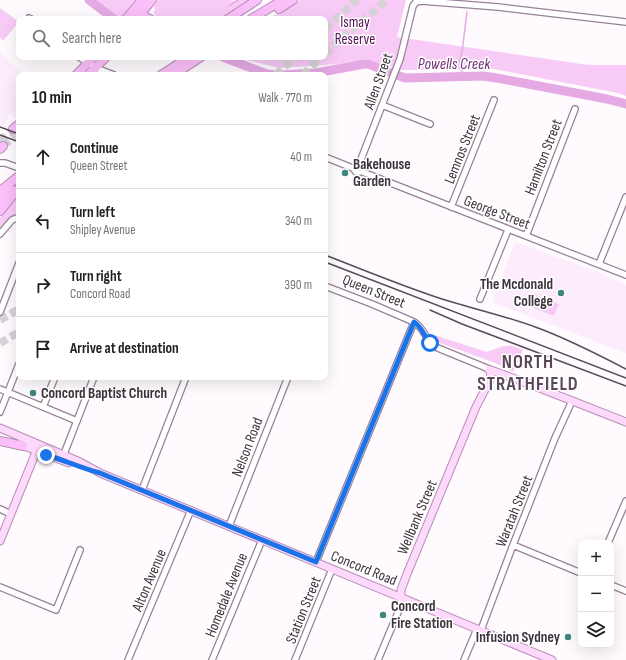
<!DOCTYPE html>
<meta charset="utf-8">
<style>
body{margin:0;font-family:"Sofia Sans Condensed",sans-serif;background:#f6f6f6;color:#202124}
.controls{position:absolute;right:12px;bottom:12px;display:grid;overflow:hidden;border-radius:8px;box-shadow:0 4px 16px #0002}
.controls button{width:36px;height:36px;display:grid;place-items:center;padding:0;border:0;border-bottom:1px solid #e0e0e0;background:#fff;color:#202124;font:20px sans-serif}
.stop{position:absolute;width:12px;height:12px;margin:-9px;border:3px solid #1a73e8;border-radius:50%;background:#fff}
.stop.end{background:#1a73e8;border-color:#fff;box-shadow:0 1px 4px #0008}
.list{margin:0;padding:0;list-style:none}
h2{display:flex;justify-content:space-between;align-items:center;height:52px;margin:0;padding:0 16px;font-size:17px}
h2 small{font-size:13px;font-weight:400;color:#757577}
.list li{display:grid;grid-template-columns:26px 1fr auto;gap:12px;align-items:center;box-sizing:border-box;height:64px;padding:0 16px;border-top:1px solid #e0e0e0}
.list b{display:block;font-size:15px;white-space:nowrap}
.list p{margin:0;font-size:13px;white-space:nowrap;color:#757577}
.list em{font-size:13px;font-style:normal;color:#757577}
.icon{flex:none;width:22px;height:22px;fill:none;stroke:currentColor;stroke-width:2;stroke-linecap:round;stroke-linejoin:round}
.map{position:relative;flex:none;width:626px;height:660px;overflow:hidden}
.search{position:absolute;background:#fff;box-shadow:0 4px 16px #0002;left:16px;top:16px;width:312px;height:44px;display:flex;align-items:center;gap:10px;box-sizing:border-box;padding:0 14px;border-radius:8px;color:#757577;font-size:15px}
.panel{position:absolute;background:#fff;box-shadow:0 4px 16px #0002;left:16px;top:72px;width:312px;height:308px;border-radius:8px}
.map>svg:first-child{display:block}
</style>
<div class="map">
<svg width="626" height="660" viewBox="0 0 626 660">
<rect width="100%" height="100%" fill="#fefafe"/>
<!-- built -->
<path fill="#fdecfc" d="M0 52 3 56 26 75H19V118L17 119 10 113 3 126 0 124Z
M515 242 595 271 626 285V353L492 302Z"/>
<!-- green -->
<path fill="#f7cbf6" d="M95 0H135L120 19Z
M158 0H229L234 1 236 0H250L232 19H160L156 17 153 12 155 11 154 7Z
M300 0H406L397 37 588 65H626V96L618 93 494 69 402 70 366 59 338 64 279 68 235 57H325V19H268Z
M0 8 19 22 3 41 0 37Z
M19 193V213L10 217 0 228V218L1 216Z
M536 295 559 304 554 316 531 307Z
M434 335 487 352 503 346H509L510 345 523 350 513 372 493 362 437 342Z"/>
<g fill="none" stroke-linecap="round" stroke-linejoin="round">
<!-- stream -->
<path stroke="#e5aae4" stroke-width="1.5" d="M229 6 238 0
M467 12 462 52 459 63 461 70 463 73 468 77"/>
<!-- river -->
<path stroke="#e5aae4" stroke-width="9" d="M89 0 114 19
M223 57 267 74 276 75
M283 75 316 73 364 64H368L405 78 483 76 497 78 607 99 626 104"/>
<!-- highway-tunnel -->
<path stroke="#d7d2d7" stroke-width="8" stroke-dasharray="8 4" stroke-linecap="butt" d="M325 28 357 0
M325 54 338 41 387 0
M276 75 295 57
M303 75 321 57
M0 141 13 129
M3 146 19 132
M0 320 19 309
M0 343 19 332"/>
<defs>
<path id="minor" d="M416 2 422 1 498 7 626 22
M29 18 31 19
M79 57 96 68 114 75
M382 105 430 124
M325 157 355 169
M0 163H5L19 168
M358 167 360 168V170L359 172H356L355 171 356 167H358L400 59 413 6 416 2
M360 171 626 275
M451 207 494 100
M0 234 12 220 19 217
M526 236 575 109
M599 264 626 197
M325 286 372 304 414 322C423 327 426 339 433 346L489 369
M480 299 508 230
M0 312 19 263
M0 389 77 421
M43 407 55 377
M0 412 19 364
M62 459 94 377
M142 490 186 377
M0 509 11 514
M229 526 288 377
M608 543 626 501
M513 545 581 573
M316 562 414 322
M611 585 626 591
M0 587 56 610 80 550
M481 630 513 545 555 438 572 401
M128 660 191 510
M212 660 262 540
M295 660 332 569
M378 660 399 610 401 604V597
M464 660 477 629"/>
<path id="major" d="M489 370H491L537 387 626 422
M0 428 80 462 100 473 552 660
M19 444 69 463
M0 541 38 447
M401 597V590L407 574 476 407 490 380 491 370"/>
<path id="highway" d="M279 9 293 0
M136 15 140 14 150 19
M126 19 142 0
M136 19 152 0
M228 19 257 0
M251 19 283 0
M76 75 94 57
M88 75 106 57
M161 75 189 57
M173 75 201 57
M13 129 19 124
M0 149 3 146
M0 191 19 176
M0 200 12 190
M0 211 13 195 19 188
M0 441 23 446"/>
</defs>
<!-- minor casing -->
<use href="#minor" stroke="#978396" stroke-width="8"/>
<!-- major casing -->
<use href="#major" stroke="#b88eb8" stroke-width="9"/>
<!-- highway casing -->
<use href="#highway" stroke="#b88eb8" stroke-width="10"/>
<!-- minor -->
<use href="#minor" stroke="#fff" stroke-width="5.5"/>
<!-- major -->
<use href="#major" stroke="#fdd9fc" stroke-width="7"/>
<!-- highway -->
<use href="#highway" stroke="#fbbffa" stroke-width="8"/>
<!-- rail -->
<path stroke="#554e55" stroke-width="1.5" d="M0 127 19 134
M0 135 19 142
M325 255C364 270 402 286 442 299 474 309 506 316 538 328 568 339 597 354 626 369
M325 262 626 378
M430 310 462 324 626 386"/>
</g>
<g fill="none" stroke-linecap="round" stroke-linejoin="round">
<!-- route -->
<path stroke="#1a73e8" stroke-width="5" d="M46 455C64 460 81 468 100 473L316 562 414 322C422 327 424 336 430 343"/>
</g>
<!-- markers -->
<g fill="#3f867f" stroke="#fff" stroke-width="1.5">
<circle cx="345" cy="173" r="4"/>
<circle cx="561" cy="293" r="4"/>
<circle cx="33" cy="393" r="4"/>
<circle cx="383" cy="615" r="4"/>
<circle cx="568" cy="637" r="4"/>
</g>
<g text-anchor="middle" stroke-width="3" stroke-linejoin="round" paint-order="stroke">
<!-- park labels -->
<g font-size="15" fill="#540e56" stroke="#fff">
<text x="355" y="27">Ismay<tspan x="355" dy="17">Reserve</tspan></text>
</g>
<!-- street labels -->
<g font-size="15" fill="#3c343c" stroke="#fff">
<text transform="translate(378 81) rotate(-70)" y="5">Allen Street</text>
<text transform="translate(462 149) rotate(-68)" y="5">Lemnos Street</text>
<text transform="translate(543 157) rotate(-69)" y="5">Hamilton Street</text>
<text transform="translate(497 212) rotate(21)" y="5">George Street</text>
<text transform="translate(374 291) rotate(22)" y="5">Queen Street</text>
<text transform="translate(247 447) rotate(-69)" y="5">Nelson Road</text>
<text transform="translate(514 511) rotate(-68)" y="5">Waratah Street</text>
<text transform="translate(417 517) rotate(-67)" y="5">Wellbank Street</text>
<text transform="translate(364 568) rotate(22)" y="5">Concord Road</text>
<text transform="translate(149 580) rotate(-67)" y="5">Alton Avenue</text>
<text transform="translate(226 595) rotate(-68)" y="5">Homedale Avenue</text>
<text transform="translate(303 610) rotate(-68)" y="5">Station Street</text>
</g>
<!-- poi labels -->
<g font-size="15" font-weight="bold" fill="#3c343c" stroke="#fff" text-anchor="start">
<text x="353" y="169">Bakehouse<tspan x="353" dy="17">Garden</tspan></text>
<text x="553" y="289" text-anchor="end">The Mcdonald<tspan x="553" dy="17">College</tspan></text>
<text x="41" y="398">Concord Baptist Church</text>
<text x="391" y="611">Concord<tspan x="391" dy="17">Fire Station</tspan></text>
<text x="560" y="642" text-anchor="end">Infusion Sydney</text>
</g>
<!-- water labels -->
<g font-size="16" font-style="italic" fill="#732e74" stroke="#fff">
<text x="454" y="69">Powells Creek</text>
</g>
<!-- district labels -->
<g font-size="19" font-weight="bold" letter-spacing="1" fill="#5a4859" stroke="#fff">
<text x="528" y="368">NORTH<tspan x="528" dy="22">STRATHFIELD</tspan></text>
</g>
</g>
</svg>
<div class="controls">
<button>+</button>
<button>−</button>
<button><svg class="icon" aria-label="layers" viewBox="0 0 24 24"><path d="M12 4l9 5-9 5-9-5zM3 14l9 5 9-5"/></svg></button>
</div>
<div class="stop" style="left:430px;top:343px"></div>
<div class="stop end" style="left:46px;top:455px"></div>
<div class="search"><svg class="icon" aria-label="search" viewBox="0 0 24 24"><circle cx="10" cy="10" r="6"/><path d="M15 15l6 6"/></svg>Search here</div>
<section class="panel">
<h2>10 min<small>Walk · 770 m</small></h2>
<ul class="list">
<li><svg class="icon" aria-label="ahead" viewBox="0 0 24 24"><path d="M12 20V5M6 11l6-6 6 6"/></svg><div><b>Continue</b><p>Queen Street</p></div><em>40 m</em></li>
<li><svg class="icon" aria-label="left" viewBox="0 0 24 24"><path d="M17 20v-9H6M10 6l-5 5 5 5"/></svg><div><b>Turn left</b><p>Shipley Avenue</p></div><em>340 m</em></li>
<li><svg class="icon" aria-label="right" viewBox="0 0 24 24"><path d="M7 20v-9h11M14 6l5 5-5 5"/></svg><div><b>Turn right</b><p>Concord Road</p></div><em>390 m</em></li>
<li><svg class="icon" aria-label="arrive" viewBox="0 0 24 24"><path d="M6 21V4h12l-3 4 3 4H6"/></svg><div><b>Arrive at destination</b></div></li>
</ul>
</section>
</div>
